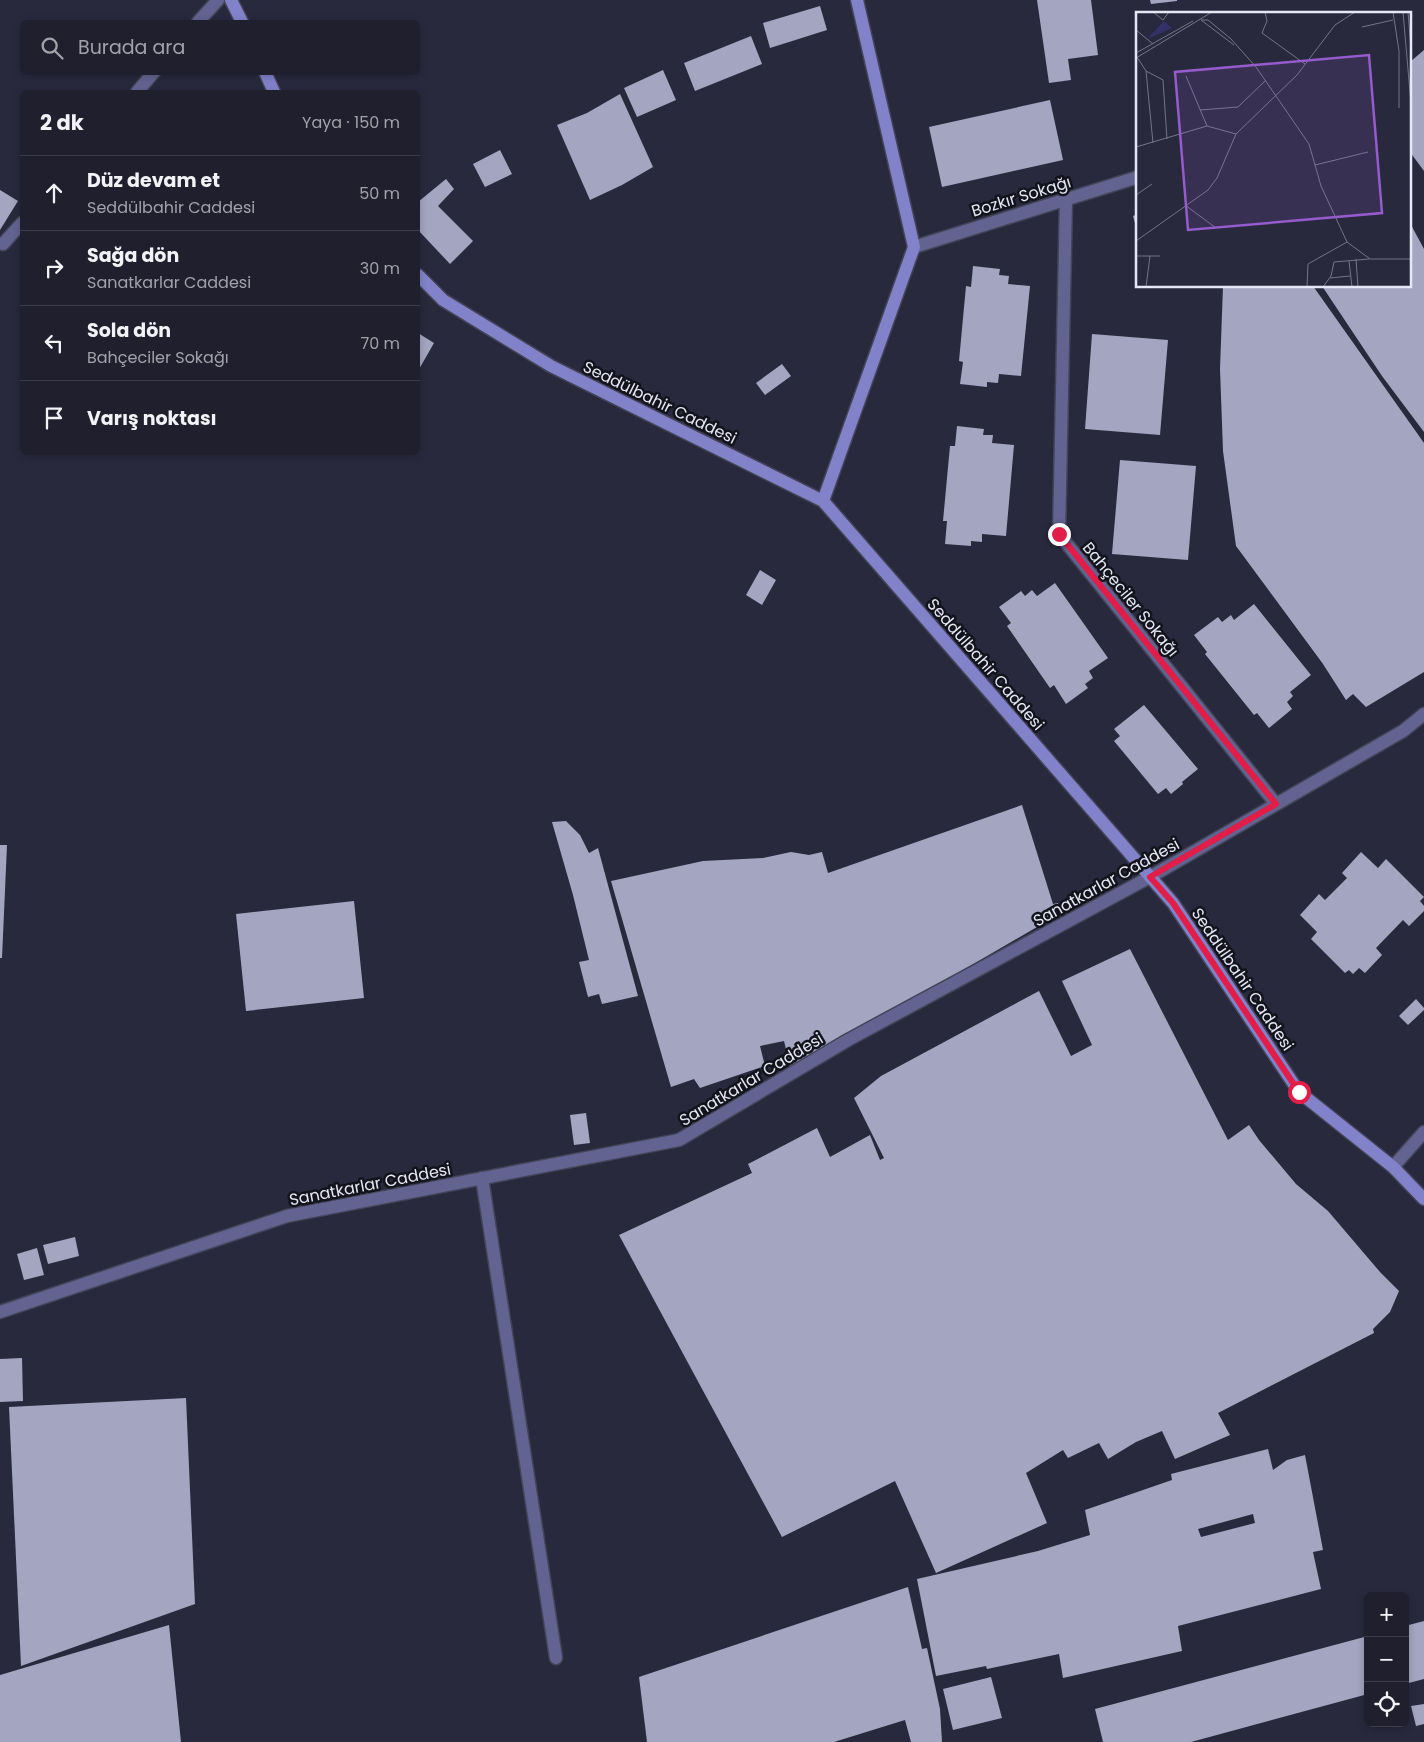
<!DOCTYPE html>
<html lang="tr">
<meta charset="utf-8">
<style>
body{margin:0;font-family:Poppins,sans-serif;background:#2c2c3a;color:#f1f3f6}
.controls{position:absolute;right:15px;bottom:15px;display:grid;overflow:hidden;border-radius:8px;box-shadow:0 2px 8px #0003}
.controls button{width:45px;height:45px;display:grid;place-items:center;padding:0;border:0;border-bottom:1px solid #3c3d4a;background:#1f1f2e;color:#f1f3f6;font:25px sans-serif}
.stop{position:absolute;width:15px;height:15px;margin:-11px;border:4px solid #e11d48;border-radius:50%;background:#fff}
.stop.end{background:#e11d48;border-color:#fff;box-shadow:0 1px 5px #0008}
.list{margin:0;padding:0;list-style:none}
h2{display:flex;justify-content:space-between;align-items:center;height:65px;margin:0;padding:0 20px;font-size:21px}
h2 small{font-size:16px;font-weight:400;color:#a1a2aa}
.list li{display:grid;grid-template-columns:32px 1fr auto;gap:15px;align-items:center;box-sizing:border-box;height:75px;padding:0 20px;border-top:1px solid #3c3d4a}
.list b{display:block;font-size:19px;white-space:nowrap}
.list p{margin:0;font-size:16px;white-space:nowrap;color:#a1a2aa}
.list em{font-size:16px;font-style:normal;color:#a1a2aa}
.icon{flex:none;width:28px;height:28px;fill:none;stroke:currentColor;stroke-width:2;stroke-linecap:round;stroke-linejoin:round}
.map{position:relative;flex:none;width:1424px;height:1742px;overflow:hidden}
.search{position:absolute;background:#1f1f2e;box-shadow:0 2px 8px #0003;left:20px;top:20px;width:400px;height:55px;display:flex;align-items:center;gap:12px;box-sizing:border-box;padding:0 18px;border-radius:8px;color:#a1a2aa;font-size:19px}
.panel{position:absolute;background:#1f1f2e;box-shadow:0 2px 8px #0003;left:20px;top:90px;width:400px;height:365px;border-radius:8px}
.map>svg:first-child{display:block}
</style>
<div class="map">
<svg width="1424" height="1742" viewBox="0 0 1424 1742">
<rect width="100%" height="100%" fill="#29293e"/>
<!-- building -->
<path fill="#a4a5c0" fill-rule="evenodd" d="M1037 0H1091L1098 55 1068 59 1071 80 1049 83Z
M1150 0H1177V1L1151 4Z
M820 6 827 30 770 48 763 23Z
M751 36 762 64 695 91 684 63Z
M1424 50V171L1410 152V62Z
M663 70 676 100 637 117 624 88Z
M620 94 653 167 622 185 590 200 557 125 587 113Z
M1050 100 1063 160 942 187 929 127Z
M500 150 512 174 485 187 473 164Z
M446 179 454 189 438 206 473 241 450 264 418 230V202Z
M0 190 18 201 0 230Z
M1138 214V230H1137L1133 216Z
M1410 223 1424 249V432L1382 376 1322 286H1410Z
M973 266 1000 269 999 275 1009 276 1008 284 1030 286 1021 376 999 374 998 383 987 382V387L960 384 963 362 959 361 966 286 971 287Z
M1223 286H1313L1424 443V672L1366 707 1353 694 1346 700 1323 664 1236 546 1223 451 1220 369Z
M418 333 434 343 418 371Z
M1092 334 1168 340 1160 435 1085 429Z
M782 364 791 376 765 395 756 383Z
M957 426 984 429 983 435H993L992 443 1014 445 1006 536 982 534V542L971 541V546L945 544 947 521H943L950 446H955Z
M1120 460 1196 466 1188 560 1112 554Z
M760 570 776 580 762 605 746 595Z
M1055 583 1108 658 1089 671 1093 678 1085 684 1088 688 1066 704 1054 685 1050 688 1007 626 1011 623 999 607 1021 591 1025 596 1032 590 1037 596Z
M1254 604 1311 675 1290 692 1293 696 1287 702 1292 709 1269 728 1257 713 1254 715 1205 654 1207 652 1194 635 1218 617 1222 622 1231 615 1234 620Z
M1144 705 1198 769 1182 782 1183 784 1171 794 1166 788 1158 794 1114 741 1120 736 1114 729Z
M1022 805 1053 904 1058 903 1061 913 791 1070 784 1041 760 1046 765 1066 700 1088 694 1079 671 1087 611 881 703 861 763 858 791 852 809 855 822 852 828 873Z
M566 821 580 835 589 853 598 848 638 996 602 1004 599 994 588 997 579 962 589 960 573 895 552 822Z
M0 845H7L2 958H0Z
M1361 852 1378 868 1386 859 1424 897 1420 901 1424 906V911L1409 926 1403 920 1376 948 1382 955 1365 973 1359 968 1353 974 1349 970 1345 973 1311 939 1317 932 1300 915 1319 894 1325 900 1347 878 1342 873Z
M354 901 364 998 246 1011 236 914Z
M1130 949 1228 1140 1249 1125 1259 1140 1296 1184 1328 1211 1380 1272 1399 1291 1390 1312 1373 1329 1374 1333 1218 1413 1230 1435 1175 1459 1162 1431 1136 1442 1108 1459 1099 1443 1068 1458 1063 1450 1026 1473 1047 1523 936 1573 895 1481 782 1537 619 1235 752 1173 748 1164 817 1128 830 1157 870 1135 880 1160 884 1158 854 1098 881 1076 1039 991 1071 1056 1092 1045 1062 981Z
M1416 999 1424 1008V1010L1408 1025 1399 1016Z
M586 1113 590 1143 574 1145 570 1115Z
M75 1237 79 1256 48 1264 43 1245Z
M37 1248 44 1275 24 1280 17 1254Z
M22 1358 23 1401 0 1402V1359Z
M186 1398 195 1604 21 1666 9 1407Z
M1268 1449 1273 1470 1287 1460 1305 1455 1323 1550 1313 1552 1321 1589 1178 1626 1182 1651 1063 1678 1059 1654 987 1669 986 1666 936 1676 917 1579 1038 1551 1090 1535 1085 1510 1172 1480 1171 1474ZM1253 1514 1255 1523 1201 1537 1198 1529Z
M908 1587 922 1649 927 1648 940 1709 942 1742H911L905 1720 834 1742H647L639 1677Z
M1424 1621V1679L1405 1684V1626Z
M169 1625 181 1742H0V1675Z
M1368 1636V1694L1191 1742H1103L1095 1709Z
M991 1677 1002 1718 953 1730 943 1689Z
M1424 1704V1724L1416 1726 1411 1706Z"/>
<g fill="none" stroke-linecap="round" stroke-linejoin="round">
<defs>
<path id="lane" d="M198 22 218 0
M137 92 154 72
M3 244 22 223
M1393 1167 1424 1132
M482 1178 556 1658"/>
<path id="street" d="M1066 200 1059 534 1276 804
M914 247 1138 177
M0 1312 287 1216 679 1140 848 1040 1150 877 1403 731 1424 714"/>
<path id="secondary" d="M231 0 242 22
M265 72 274 92
M418 275 443 300 551 366 823 501 1173 903 1299 1092 1393 1167 1424 1199
M823 501 914 247 857 0"/>
</defs>
<!-- lane casing -->
<use href="#lane" stroke="#444458" stroke-width="15"/>
<!-- street casing -->
<use href="#street" stroke="#444458" stroke-width="15"/>
<!-- secondary casing -->
<use href="#secondary" stroke="#444458" stroke-width="15"/>
<!-- lane -->
<use href="#lane" stroke="#636391" stroke-width="12"/>
<!-- street -->
<use href="#street" stroke="#636391" stroke-width="12"/>
<!-- secondary -->
<use href="#secondary" stroke="#8282cb" stroke-width="12"/>
</g>
<g fill="none" stroke-linecap="round" stroke-linejoin="round">
<!-- route -->
<path stroke="#e11d48" stroke-width="6" d="M1059 534 1276 804 1150 877 1173 903 1299 1092"/>
</g>
<g text-anchor="middle" stroke-width="5" stroke-linejoin="round" paint-order="stroke">
<!-- street labels -->
<g font-size="16" fill="#e7e8f7" stroke="#13131c">
<text transform="translate(1021 196) rotate(-17)" y="6">Bozkır Sokağı</text>
<text transform="translate(660 402) rotate(26)" y="6">Seddülbahir Caddesi</text>
<text transform="translate(1131 599) rotate(51)" y="6">Bahçeciler Sokağı</text>
<text transform="translate(986 664) rotate(49)" y="6">Seddülbahir Caddesi</text>
<text transform="translate(1106 882) rotate(-29)" y="6">Sanatkarlar Caddesi</text>
<text transform="translate(1243 979) rotate(56)" y="6">Seddülbahir Caddesi</text>
<text transform="translate(751 1079) rotate(-31)" y="6">Sanatkarlar Caddesi</text>
<text transform="translate(370 1184) rotate(-11)" y="6">Sanatkarlar Caddesi</text>
</g>
</g>
<!-- overview -->
<g transform="translate(1136 12)">
<rect width="275" height="275" fill="#29293e"/>
<path d="M28 9 36 16 14 26 13 25Z" fill="#34316a"/>
<path fill="none" stroke="#757588" stroke-width="1" d="M17 0 27 8 33 0M129 0 131 9 126 21 169 52M257 0 263 39V96M267 0 275 92M272 0 275 37M65 8H72L95 27 120 55 173 132 185 174 211 230 234 247H275M65 8 98 33M226 15 257 8M0 18 17 32M0 41 57 9M1 45 10 59 27 68 31 127M0 46 76 0M10 59 17 131M50 64 71 114M64 98 102 95 130 68M0 135 71 114 100 122M179 153 232 140M0 183 16 172M49 193 80 216M0 229 72 178 81 166 100 122 161 63 199 13 219 0M0 244H24M220 247 222 275M213 249 216 275M194 266 214 264M10 275 14 244M171 275 172 252 211 230M187 275 195 264 198 250 233 247"/>
<path fill="#965bcd" fill-opacity="0.15" stroke="#965bcd" stroke-width="2.5" d="M233 43 246 201 52 218 39 60Z"/>
<rect width="275" height="275" fill="none" stroke="#e7e8f7" stroke-width="2.5"/>
</g>
</svg>
<div class="controls">
<button>+</button>
<button>−</button>
<button><svg class="icon" aria-label="locate" viewBox="0 0 24 24"><circle cx="12" cy="12" r="6"/><path d="M12 2v4M12 18v4M2 12h4M18 12h4"/></svg></button>
</div>
<div class="stop" style="left:1299px;top:1092px"></div>
<div class="stop end" style="left:1059px;top:534px"></div>
<div class="search"><svg class="icon" aria-label="search" viewBox="0 0 24 24"><circle cx="10" cy="10" r="6"/><path d="M15 15l6 6"/></svg>Burada ara</div>
<section class="panel">
<h2>2 dk<small>Yaya · 150 m</small></h2>
<ul class="list">
<li><svg class="icon" aria-label="ahead" viewBox="0 0 24 24"><path d="M12 20V5M6 11l6-6 6 6"/></svg><div><b>Düz devam et</b><p>Seddülbahir Caddesi</p></div><em>50 m</em></li>
<li><svg class="icon" aria-label="right" viewBox="0 0 24 24"><path d="M7 20v-9h11M14 6l5 5-5 5"/></svg><div><b>Sağa dön</b><p>Sanatkarlar Caddesi</p></div><em>30 m</em></li>
<li><svg class="icon" aria-label="left" viewBox="0 0 24 24"><path d="M17 20v-9H6M10 6l-5 5 5 5"/></svg><div><b>Sola dön</b><p>Bahçeciler Sokağı</p></div><em>70 m</em></li>
<li><svg class="icon" aria-label="arrive" viewBox="0 0 24 24"><path d="M6 21V4h12l-3 4 3 4H6"/></svg><div><b>Varış noktası</b></div></li>
</ul>
</section>
</div>
